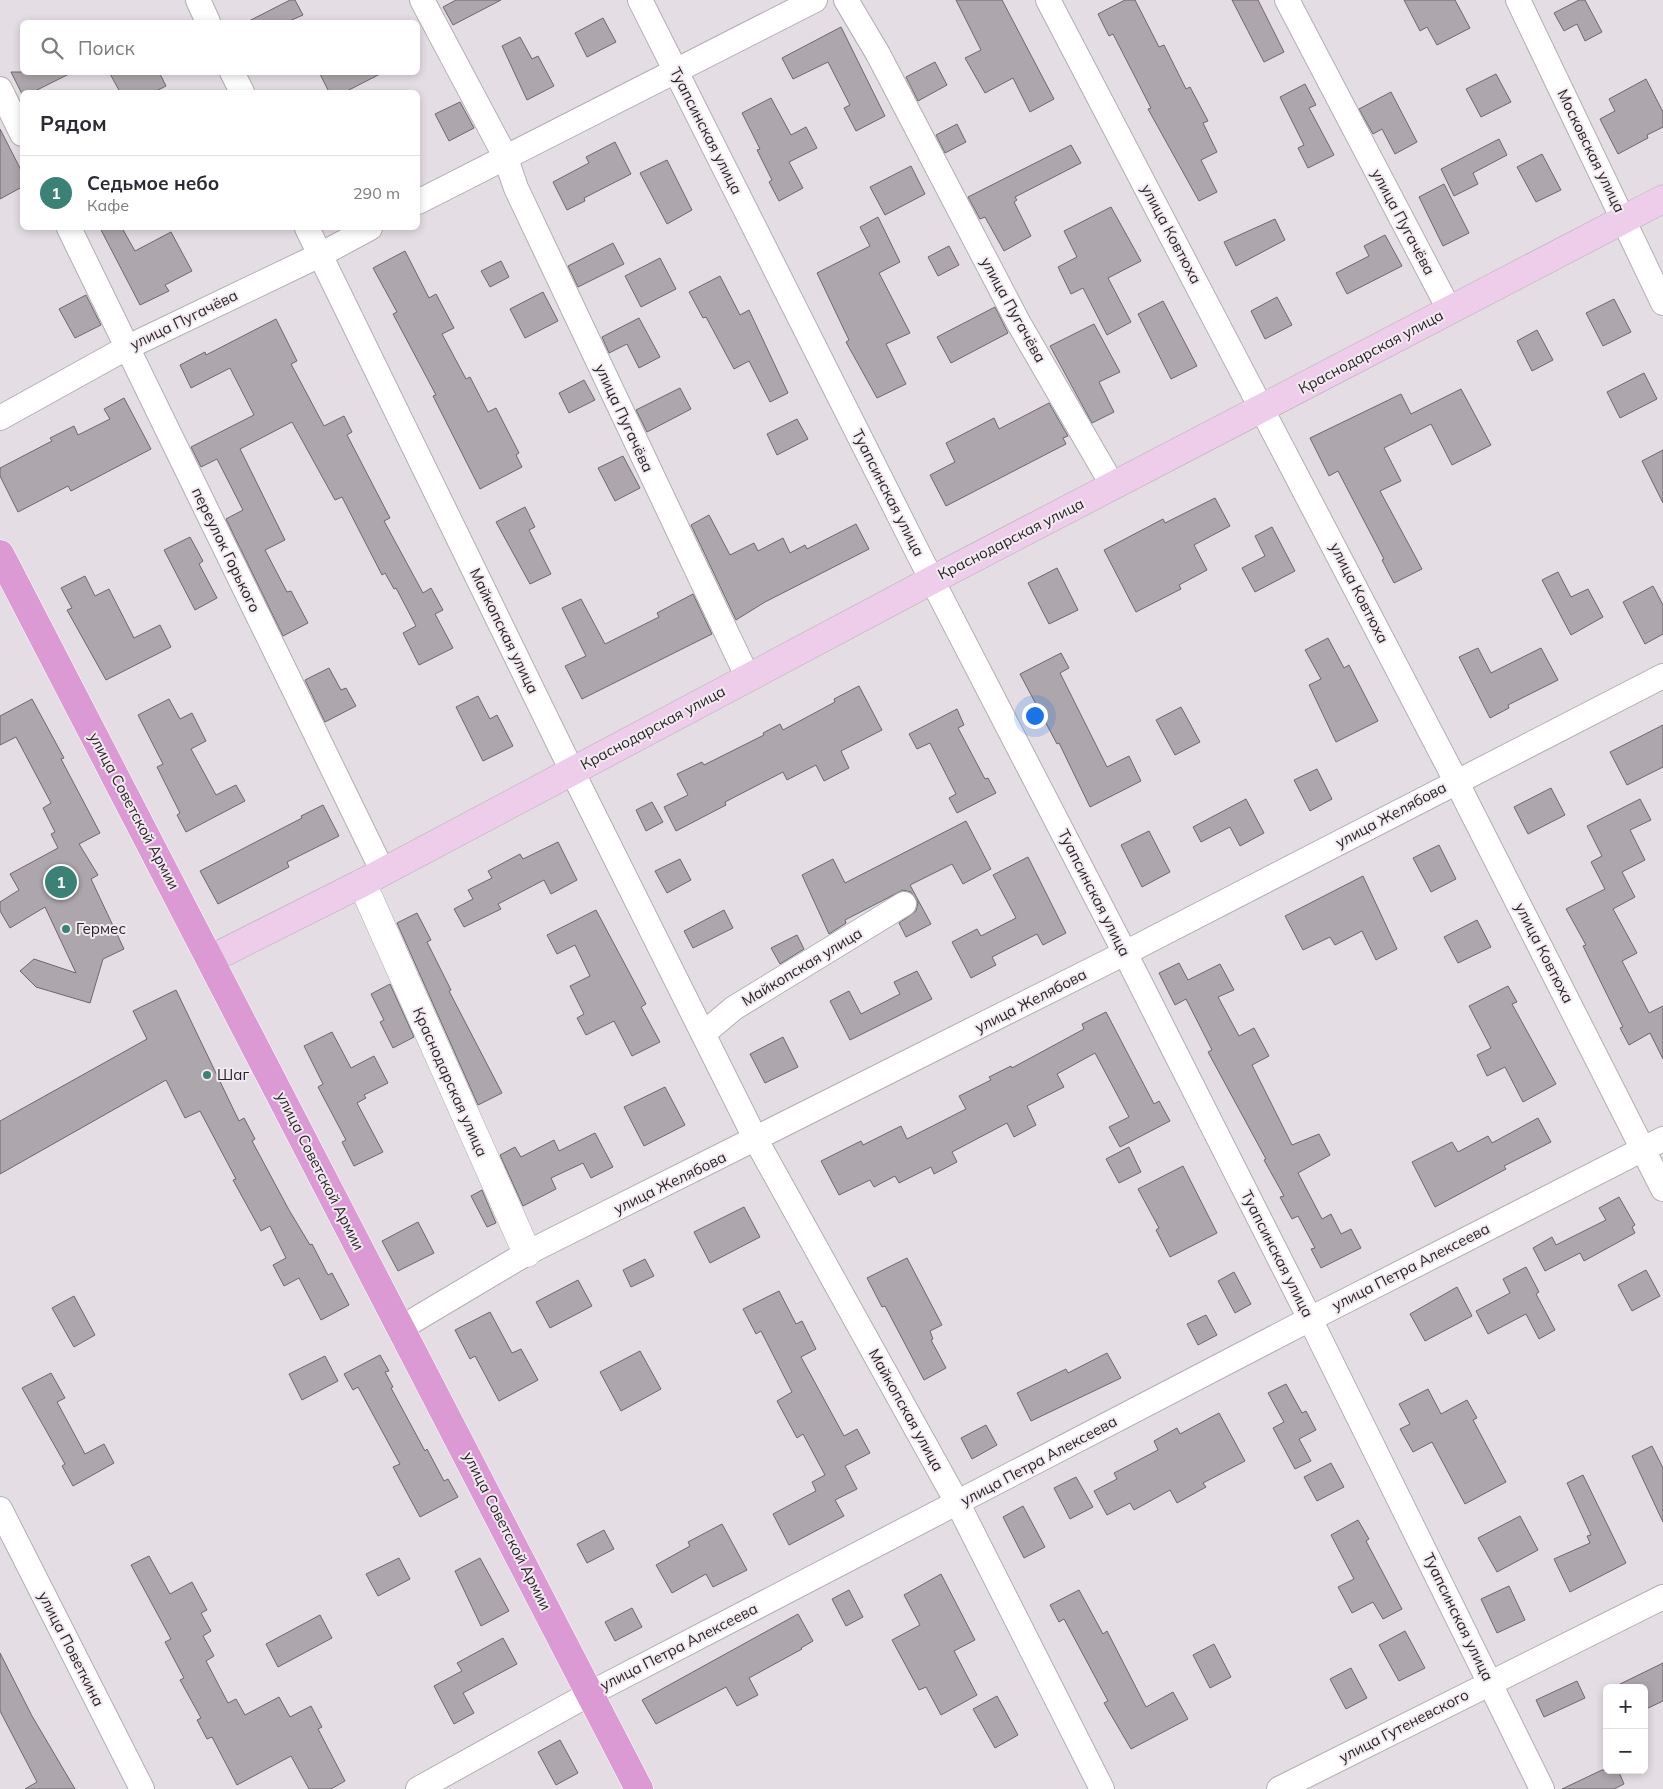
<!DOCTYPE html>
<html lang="ru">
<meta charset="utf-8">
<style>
body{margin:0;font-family:Mulish,sans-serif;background:#f2f2f3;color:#2b2b33}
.controls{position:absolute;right:15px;bottom:15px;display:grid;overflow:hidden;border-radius:8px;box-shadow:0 2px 8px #0003}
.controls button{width:45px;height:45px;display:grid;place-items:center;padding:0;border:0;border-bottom:1px solid #e1e1e2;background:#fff;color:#2b2b33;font:25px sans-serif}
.you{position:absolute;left:1034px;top:715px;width:18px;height:18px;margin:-12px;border:4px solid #fff;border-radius:50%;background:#1a73e8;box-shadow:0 0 0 8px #1a73e833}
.badge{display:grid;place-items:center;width:32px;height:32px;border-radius:50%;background:#3c8176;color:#fff;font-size:16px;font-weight:700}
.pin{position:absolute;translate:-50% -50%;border:2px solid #fff;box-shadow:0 1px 5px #0006}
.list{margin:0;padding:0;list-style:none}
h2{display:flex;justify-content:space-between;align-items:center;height:65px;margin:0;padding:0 20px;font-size:21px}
h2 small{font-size:16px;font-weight:400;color:#7c7c81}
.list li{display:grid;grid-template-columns:32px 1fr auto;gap:15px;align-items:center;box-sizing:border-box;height:75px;padding:0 20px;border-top:1px solid #e1e1e2}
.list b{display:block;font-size:19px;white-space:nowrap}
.list p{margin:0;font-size:16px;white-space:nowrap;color:#7c7c81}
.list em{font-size:16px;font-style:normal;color:#7c7c81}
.icon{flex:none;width:28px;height:28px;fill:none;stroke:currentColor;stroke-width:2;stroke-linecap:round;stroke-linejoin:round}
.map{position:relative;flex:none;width:1663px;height:1789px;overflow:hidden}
.search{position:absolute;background:#fff;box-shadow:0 2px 8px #0003;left:20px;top:20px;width:400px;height:55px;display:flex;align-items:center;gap:12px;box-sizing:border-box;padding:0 18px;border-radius:8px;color:#7c7c81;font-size:19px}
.panel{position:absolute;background:#fff;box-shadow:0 2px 8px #0003;left:20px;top:90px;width:400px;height:140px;border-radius:8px}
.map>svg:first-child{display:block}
</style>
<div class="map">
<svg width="1663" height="1789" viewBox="0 0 1663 1789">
<rect width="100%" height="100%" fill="#e5dde4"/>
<!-- building -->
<path fill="#ada6ac" stroke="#6e676d" d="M290 0H295L303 15 287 22H247Z
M456 0H501L453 25 443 7Z
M956 0H1002L1054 99 1030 112 1013 78 985 93 965 58 981 50Z
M1125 0H1135L1159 47 1164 45 1186 89 1190 87 1208 121 1203 123 1217 152 1201 160 1217 192 1199 201 1148 109 1151 108 1113 34 1109 36 1098 14Z
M1232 0H1258L1284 52 1264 62Z
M1404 0H1455L1470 28 1437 45 1427 27 1420 31Z
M1579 0H1585L1602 32 1585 41 1577 24 1564 31 1554 13Z
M603 18 616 42 587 57 575 33Z
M841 27 885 116 856 131 844 108 850 105 828 62 793 79 782 58Z
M520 37 532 59 538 56 554 86 527 100 502 46Z
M935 62 947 85 918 101 906 77Z
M11 72H73L33 92 22 94Z
M109 72H159L166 86 154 92H120Z
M319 72H384L345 92H329Z
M1496 74 1511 102 1481 117 1466 89Z
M1646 79 1663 112V127L1647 135 1648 138 1618 154 1600 119 1615 111 1609 99Z
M1305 84 1316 105 1309 108 1334 155 1308 168 1298 148 1304 145 1280 97Z
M1391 92 1417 142 1395 154 1382 129 1373 134 1359 109Z
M771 98 791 135 806 127 817 148 789 162 803 188 779 201 769 182 772 180 757 150 760 149 742 113Z
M460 102 474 128 449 141 435 114Z
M957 124 966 142 945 153 936 135Z
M0 129 22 172V187L0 199Z
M1499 139 1507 155 1473 173 1478 184 1454 196 1441 169Z
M615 142 631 174 584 198 585 201 567 210 553 182 589 163 586 157Z
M1071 145 1081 163 1015 197 1017 200 1014 202 1031 236 1004 251 985 217 980 219 968 197Z
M1542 154 1561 190 1536 202 1517 167Z
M667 160 692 210 667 224 640 173Z
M911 166 925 194 885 215 870 187Z
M1444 184 1469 233 1443 246 1419 197Z
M1111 207 1141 261 1108 278 1131 322 1107 335 1083 288 1071 294 1058 267 1077 257 1064 231Z
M878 217 900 262 879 273 910 333 886 344 906 384 877 398 846 342 849 340 817 273 870 246 860 227Z
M1275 219 1285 240 1236 266 1224 242Z
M100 228H122L135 251 171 232 192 271 165 285 169 291 140 305Z
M1385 235 1402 266 1347 294 1336 273 1369 256 1364 246Z
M613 243 624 264 578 287 568 266Z
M949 246 959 265 938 276 928 257Z
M405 251 429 298 436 294 454 328 442 334 466 379 470 377 488 412 496 408 519 453 516 455 522 467 480 489 433 396 436 395 393 314 397 312 373 268Z
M660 258 676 289 641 307 625 276Z
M501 261 509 277 490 287 481 271Z
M720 276 740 315 749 310 788 393 770 402 749 361 734 369 706 317 703 318 689 292Z
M543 292 558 321 525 338 510 309Z
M86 295 101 325 75 338 59 309Z
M1277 297 1292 325 1265 339 1251 311Z
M1614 299 1631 332 1603 346 1586 313Z
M1163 301 1197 366 1171 379 1138 314Z
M995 307 1008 333 951 363 937 337Z
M639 318 660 357 639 368 627 344 609 353 602 337Z
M276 319 297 361 291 364 324 426 344 416 352 432 347 435 390 518 384 521 423 593 431 588 443 610 435 614 453 648 419 665 403 633 416 626 396 588 394 589 385 573 382 575 342 497 335 500 292 422 240 449 285 540 265 550 287 592 291 591 308 623 283 636 226 519 243 510 217 459 201 467 191 447 254 415 230 368 191 388 180 365 205 352 206 355Z
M1094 324 1120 372 1099 382 1114 412 1092 423 1050 346Z
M1537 330 1553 360 1532 371 1517 341Z
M1644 373 1657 399 1620 418 1607 392Z
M584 380 595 400 569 413 559 393Z
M680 388 691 409 647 432 636 410Z
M1461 389 1491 445 1452 465 1431 424 1384 448 1401 481 1380 491 1422 569 1394 583 1382 560 1384 559 1338 471 1329 476 1310 438 1401 394 1411 414Z
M124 398 151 449 71 491 68 486 18 512 0 476V468L52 441 50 438 74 426 78 435 110 419 104 409Z
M1049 403 1068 436 1063 438 1066 444 946 506 930 475 955 462 946 443 994 418 999 429Z
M797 419 808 439 777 455 767 434Z
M1663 450V503L1642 461Z
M623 456 640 488 615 501 598 468Z
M1215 498 1230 526 1194 545 1207 570 1179 585 1181 589 1136 612 1104 550 1163 519 1165 523Z
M525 507 535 527 529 530 551 574 530 584 496 522Z
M709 515 730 555 754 543 758 551 783 538 790 553 805 545 807 549 856 524 869 549 765 602 736 620 691 525Z
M1272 527 1295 571 1255 592 1242 568 1265 556 1255 536Z
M190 537 203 561 199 564 217 598 195 610 164 550Z
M1057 568 1078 610 1049 624 1028 583Z
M1558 572 1571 597 1588 589 1603 617 1571 635 1542 580Z
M85 576 95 596 109 589 134 638 160 625 171 647 106 680 67 610 72 608 61 588Z
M1653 586 1663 605V634L1645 644 1623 602Z
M693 594 712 634 582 699 565 666 586 656 562 608 581 599 605 644 659 617 657 613Z
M1328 638 1344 668 1349 665 1378 721 1336 742 1309 685 1321 679 1305 650Z
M1478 648 1491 673 1541 648 1558 680 1508 705 1509 708 1490 718 1459 657Z
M1061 653 1069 668 1060 673 1107 767 1129 756 1141 781 1090 807 1059 743 1057 744 1020 674Z
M329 668 341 690 346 688 356 706 325 722 305 680Z
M859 686 882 730 841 751 849 768 824 781 816 765 787 780 783 772 725 802 726 805 676 831 664 807 688 795 677 774 702 762 704 765 764 735 763 733 780 724 783 730 835 702 834 699Z
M478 696 490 719 497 715 513 746 483 761 456 707Z
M32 699 64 758 61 759 100 833 79 844 98 875 91 879 124 949 103 959 90 1003 36 987 20 971 34 959 76 973 45 907 10 928 0 911V902L19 890 10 874 58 848 51 834 55 832 43 808 51 803 16 737 0 745V716Z
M169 699 180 719 192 713 206 741 191 749 216 795 236 785 245 801 186 832 177 815 180 813 157 767 163 764 138 715Z
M1181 707 1200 742 1175 755 1156 720Z
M957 709 964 725 958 728 985 779 988 778 996 793 957 813 949 798 956 794 930 743 917 749 909 734Z
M1663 725V767L1627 785 1610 752Z
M1317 769 1332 799 1310 811 1294 780Z
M1551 788 1565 815 1528 834 1514 807Z
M1246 799 1264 833 1240 846 1230 827 1201 842 1193 827Z
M1640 799 1651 820 1630 830 1645 860 1622 872 1635 897 1613 909 1637 953 1622 961 1649 1013 1663 1006V1059L1650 1033 1629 1045 1620 1028 1623 1027 1583 946 1586 945 1566 909 1605 889 1591 862 1602 856 1587 826Z
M652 802 663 822 646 831 636 810Z
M323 805 339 836 287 862 289 867 218 904 200 871 302 818 301 816Z
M966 821 991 869 963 884 952 864 910 885 931 924 906 937 899 923 916 911 918 903 911 892 903 890 845 920 846 923 829 934 802 875 833 859 845 883Z
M1149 831 1170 872 1142 887 1121 845Z
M558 842 577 880 551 894 544 880 498 904 501 909 464 927 454 909 473 899 468 890 492 878 488 871 520 854 523 859Z
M1439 845 1456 879 1431 892 1413 858Z
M1028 857 1066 933 1043 945 1037 934 992 957 996 965 971 978 952 942 977 929 981 936 1016 918 993 875Z
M680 859 691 880 667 893 655 871Z
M1363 876 1397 949 1376 960 1362 931 1335 945 1330 937 1303 950 1285 916Z
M596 910 646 1004 641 1007 660 1042 632 1056 614 1021 586 1035 577 1018 584 1014 570 986 590 976 575 945 557 954 547 935Z
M724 910 733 928 693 948 684 931Z
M417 913 431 940 427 942 451 990 449 991 502 1093 478 1105 397 923Z
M1477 920 1491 947 1458 963 1444 937Z
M797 935 804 949 780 964 771 948Z
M1179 963 1188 980 1220 964 1234 990 1218 997 1239 1036 1254 1028 1269 1056 1252 1065 1292 1145 1319 1134 1330 1155 1298 1173 1322 1219 1331 1214 1341 1234 1351 1229 1361 1248 1321 1268 1311 1249 1315 1248 1298 1216 1292 1219 1280 1197 1284 1196 1264 1160 1266 1159 1208 1052 1212 1050 1186 999 1175 1005 1159 973Z
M917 971 932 999 850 1040 830 1001 849 991 861 1014 900 994 894 982Z
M390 984 414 1037 393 1048 380 1022 384 1020 371 994Z
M1508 986 1517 1002 1512 1004 1556 1084 1523 1102 1505 1067 1487 1076 1477 1055 1491 1048 1469 1006Z
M176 990 239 1121 244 1118 255 1139 252 1141 289 1210 310 1245 312 1244 328 1275 332 1273 349 1305 321 1320 299 1278 284 1286 273 1265 286 1258 270 1226 261 1231 233 1180 236 1179 200 1111 185 1118 166 1080 0 1174V1121L147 1039 133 1011Z
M1106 1012 1154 1104 1159 1101 1170 1121 1120 1147 1109 1127 1129 1117 1095 1053 1057 1074 1064 1087 1027 1106 1036 1125 1014 1137 1007 1123 952 1152 957 1162 934 1174 931 1167 899 1183 895 1176 874 1187 870 1180 839 1195 821 1161 861 1141 863 1145 901 1126 907 1139 966 1109 959 1096 991 1080 989 1077 1011 1066 1012 1068 1084 1029 1082 1024Z
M332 1032 351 1068 374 1056 388 1083 364 1095 366 1098 357 1103 383 1152 354 1166 342 1142 346 1140 318 1087 323 1084 304 1046Z
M783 1037 798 1067 765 1083 750 1054Z
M665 1087 685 1125 644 1146 624 1107Z
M1538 1118 1551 1142 1504 1166 1506 1169 1435 1207 1412 1162 1452 1142 1458 1152 1488 1136 1492 1143Z
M595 1133 613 1167 591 1178 583 1163 551 1178 556 1189 523 1206 500 1155 515 1147 521 1157 554 1140 559 1151Z
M1129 1147 1141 1172 1119 1183 1106 1159Z
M1183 1166 1217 1233 1170 1257 1156 1230 1159 1228 1138 1189Z
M482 1190 496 1223 487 1227 471 1196Z
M1619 1197 1635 1225 1632 1227 1635 1233 1584 1261 1580 1253 1545 1271 1533 1248 1552 1237 1556 1245 1606 1220 1599 1208Z
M744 1207 760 1237 710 1263 694 1232Z
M418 1222 434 1253 398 1271 382 1241Z
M907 1258 942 1325 930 1331 933 1339 931 1340 946 1368 924 1380 885 1306 882 1307 867 1278Z
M645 1259 654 1276 631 1287 623 1270Z
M1526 1267 1539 1292 1536 1294 1555 1330 1539 1339 1526 1314 1488 1334 1476 1311 1510 1293 1503 1279Z
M1646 1270 1660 1296 1632 1311 1618 1285Z
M1234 1272 1251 1304 1235 1313 1218 1281Z
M578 1280 592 1306 550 1328 536 1302Z
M1457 1287 1472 1316 1425 1341 1410 1314Z
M779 1291 796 1324 802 1321 816 1349 801 1357 844 1436 857 1429 870 1453 845 1466 857 1489 835 1500 844 1516 789 1545 773 1514 816 1491 812 1482 825 1475 803 1434 797 1438 777 1401 792 1392 761 1331 756 1334 743 1309Z
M74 1296 95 1335 74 1347 52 1308Z
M490 1312 512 1353 521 1349 538 1380 499 1401 475 1356 470 1359 455 1330Z
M1206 1315 1217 1335 1198 1345 1187 1324Z
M640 1351 661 1389 621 1411 600 1372Z
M1107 1353 1121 1378 1031 1421 1017 1393 1066 1369 1068 1373Z
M380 1355 389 1371 385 1372 393 1387 391 1388 425 1451 427 1449 444 1481 448 1479 458 1497 420 1517 393 1467 400 1464 358 1387 353 1390 344 1374Z
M325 1356 338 1381 302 1400 289 1374Z
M51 1373 65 1398 57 1402 85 1454 104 1444 114 1463 73 1486 62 1466 65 1464 22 1388Z
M1286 1384 1302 1413 1306 1411 1316 1430 1299 1439 1311 1461 1295 1469 1273 1428 1284 1422 1268 1393Z
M1428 1389 1441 1414 1467 1400 1477 1418 1473 1420 1506 1482 1465 1504 1432 1442 1413 1452 1400 1429 1410 1424 1399 1404Z
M1219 1413 1245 1461 1203 1483 1206 1487 1177 1503 1170 1490 1134 1510 1130 1503 1107 1515 1094 1491 1117 1479 1114 1473 1158 1450 1154 1441 1177 1428 1180 1434Z
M986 1425 997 1445 972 1459 961 1438Z
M1652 1446 1663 1468V1522L1632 1456Z
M1331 1463 1344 1487 1317 1501 1304 1477Z
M1583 1475 1626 1563 1570 1592 1554 1559 1590 1543 1587 1536 1591 1535 1567 1483Z
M1076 1477 1093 1507 1070 1519 1054 1488Z
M1023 1506 1045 1547 1024 1558 1003 1517Z
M1520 1516 1538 1550 1497 1572 1478 1538Z
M1358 1520 1369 1539 1366 1541 1402 1609 1383 1619 1373 1602 1352 1613 1338 1587 1354 1579 1331 1535Z
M722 1524 747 1570 713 1587 706 1574 672 1593 656 1565 690 1546 688 1542Z
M604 1530 614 1549 587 1563 577 1544Z
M149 1556 170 1594 192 1582 207 1610 201 1613 211 1631 203 1636 214 1656 206 1661 228 1703 236 1699 245 1715 279 1697 290 1717 311 1706 322 1727 318 1729 345 1781 331 1789H309L291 1756 237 1785 212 1737 207 1739 197 1720 201 1718 180 1680 184 1678 165 1642 171 1639 131 1565Z
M399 1558 410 1579 378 1596 366 1574Z
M480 1558 509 1611 481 1626 455 1571Z
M941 1574 975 1640 954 1651 977 1695 941 1715 926 1687 919 1690 892 1640 920 1625 904 1595Z
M1509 1586 1525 1620 1497 1633 1481 1599Z
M849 1590 863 1617 846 1626 832 1599Z
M1079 1590 1103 1634 1107 1631 1146 1707 1173 1692 1188 1719 1131 1749 1104 1703 1108 1701 1064 1619 1059 1622 1050 1605Z
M632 1608 642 1627 615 1641 605 1622Z
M798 1614 813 1641 801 1648 802 1649 749 1678 758 1695 737 1706 726 1687 656 1724 642 1700Z
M320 1615 332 1638 278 1667 266 1644Z
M1405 1631 1425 1668 1399 1681 1379 1645Z
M503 1638 517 1664 463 1693 474 1713 454 1724 434 1686 462 1671 457 1663Z
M1214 1644 1231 1677 1210 1688 1193 1655Z
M0 1653 32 1716 75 1789H25L37 1782 0 1711Z
M1663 1663V1701L1644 1710V1688H1612Z
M1351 1668 1367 1698 1346 1709 1330 1679Z
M1577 1681 1585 1698 1544 1717 1536 1700Z
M997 1696 1018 1735 995 1748 973 1709Z
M560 1740 578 1773 556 1785 538 1752Z
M1602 1770H1618L1624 1784 1614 1789H1562Z"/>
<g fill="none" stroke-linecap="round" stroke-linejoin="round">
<defs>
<path id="minor" d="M198 0 208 22
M422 0 505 156 516 188 748 678
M640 0 919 555 1125 953 1310 1319 1542 1789
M846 0 878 54 1018 322 1113 486
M1048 0 1456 781 1663 1189
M1287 0 1450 311
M1518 0 1663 303
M232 72 242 92
M0 89 22 134
M418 202 815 0
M69 228 383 872
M307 228 572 771 756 1140 958 1504 1102 1789
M0 418 128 347 320 255 370 228
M703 1034 734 1008 904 904
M401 1328 527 1253 1125 953 1663 676
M0 1509 142 1789
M418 1789 591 1693 1310 1319 1663 1139
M1279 1789 1663 1597"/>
<path id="tertiary" d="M362 883 527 1253"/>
<path id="secondary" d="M211 959 362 883 932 580 1663 199"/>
<path id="primary" d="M0 554 639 1789"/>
</defs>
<!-- minor casing -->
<use href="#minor" stroke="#b4adb3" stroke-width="26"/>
<!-- tertiary casing -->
<use href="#tertiary" stroke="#b4adb3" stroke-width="29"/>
<!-- secondary casing -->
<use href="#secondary" stroke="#b4adb3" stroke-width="29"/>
<!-- primary casing -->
<use href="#primary" stroke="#fff" stroke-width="29"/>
<!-- minor -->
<use href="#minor" stroke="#fff" stroke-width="24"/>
<!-- tertiary -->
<use href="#tertiary" stroke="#fff" stroke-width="28"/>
<!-- secondary -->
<use href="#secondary" stroke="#edcdea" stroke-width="28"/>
<!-- primary -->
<use href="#primary" stroke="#db9ad4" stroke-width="28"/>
</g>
<!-- markers -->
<g fill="#3c8176" stroke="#f3eaf1" stroke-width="2">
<circle cx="66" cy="929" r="5"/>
<circle cx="207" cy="1075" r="5"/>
</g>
<g text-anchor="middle" stroke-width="4" stroke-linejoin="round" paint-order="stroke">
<!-- street labels -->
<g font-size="15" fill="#272426" stroke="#f3eaf1">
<text transform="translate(706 131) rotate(63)" y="5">Туапсинская улица</text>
<text transform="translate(1591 151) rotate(64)" y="5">Московская улица</text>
<text transform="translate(1403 222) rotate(62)" y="5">улица Пугачёва</text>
<text transform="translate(1171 234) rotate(62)" y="5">улица Ковтюха</text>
<text transform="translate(1013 310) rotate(61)" y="5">улица Пугачёва</text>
<text transform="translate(184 320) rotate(-26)" y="5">улица Пугачёва</text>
<text transform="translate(1371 352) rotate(-28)" y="5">Краснодарская улица</text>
<text transform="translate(624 418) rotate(65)" y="5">улица Пугачёва</text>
<text transform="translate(888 493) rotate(63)" y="5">Туапсинская улица</text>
<text transform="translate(1011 539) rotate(-27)" y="5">Краснодарская улица</text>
<text transform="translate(226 550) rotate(64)" y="5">переулок Горького</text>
<text transform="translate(1359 593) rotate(63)" y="5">улица Ковтюха</text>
<text transform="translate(504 631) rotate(64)" y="5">Майкопская улица</text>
<text transform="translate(653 728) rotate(-28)" y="5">Краснодарская улица</text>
<text transform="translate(134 811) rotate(62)" y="5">улица Советской Армии</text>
<text transform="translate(1391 815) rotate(-28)" y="5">улица Желябова</text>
<text transform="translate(1094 893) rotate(63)" y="5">Туапсинская улица</text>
<text transform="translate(1544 953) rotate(63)" y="5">улица Ковтюха</text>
<text transform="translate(802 967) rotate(-31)" y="5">Майкопская улица</text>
<text transform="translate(1031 1001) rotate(-27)" y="5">улица Желябова</text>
<text transform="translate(450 1082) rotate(66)" y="5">Краснодарская улица</text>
<text transform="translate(320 1171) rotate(63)" y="5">улица Советской Армии</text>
<text transform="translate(670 1183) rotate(-26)" y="5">улица Желябова</text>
<text transform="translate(1277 1254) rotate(63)" y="5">Туапсинская улица</text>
<text transform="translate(1411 1267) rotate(-27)" y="5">улица Петра Алексеева</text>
<text transform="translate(906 1410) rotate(61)" y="5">Майкопская улица</text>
<text transform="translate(1039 1461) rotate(-28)" y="5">улица Петра Алексеева</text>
<text transform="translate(507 1531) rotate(63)" y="5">улица Советской Армии</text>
<text transform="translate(1458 1617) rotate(64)" y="5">Туапсинская улица</text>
<text transform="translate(679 1647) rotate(-27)" y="5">улица Петра Алексеева</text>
<text transform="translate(71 1649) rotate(63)" y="5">улица Поветкина</text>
<text transform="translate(1404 1726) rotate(-27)" y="5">улица Гутеневского</text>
</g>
<!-- poi labels -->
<g font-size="15" fill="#272426" stroke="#f3eaf1" text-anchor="start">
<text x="76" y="934">Гермес</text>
<text x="217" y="1080">Шаг</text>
</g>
</g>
</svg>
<div class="controls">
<button>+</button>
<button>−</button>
</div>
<div class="you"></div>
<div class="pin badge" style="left:61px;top:882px">1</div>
<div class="search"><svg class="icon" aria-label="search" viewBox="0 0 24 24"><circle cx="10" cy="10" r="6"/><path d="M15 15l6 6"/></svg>Поиск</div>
<section class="panel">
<h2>Рядом<small></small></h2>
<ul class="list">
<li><span class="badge">1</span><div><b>Седьмое небо</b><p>Кафе</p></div><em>290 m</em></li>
</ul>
</section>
</div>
